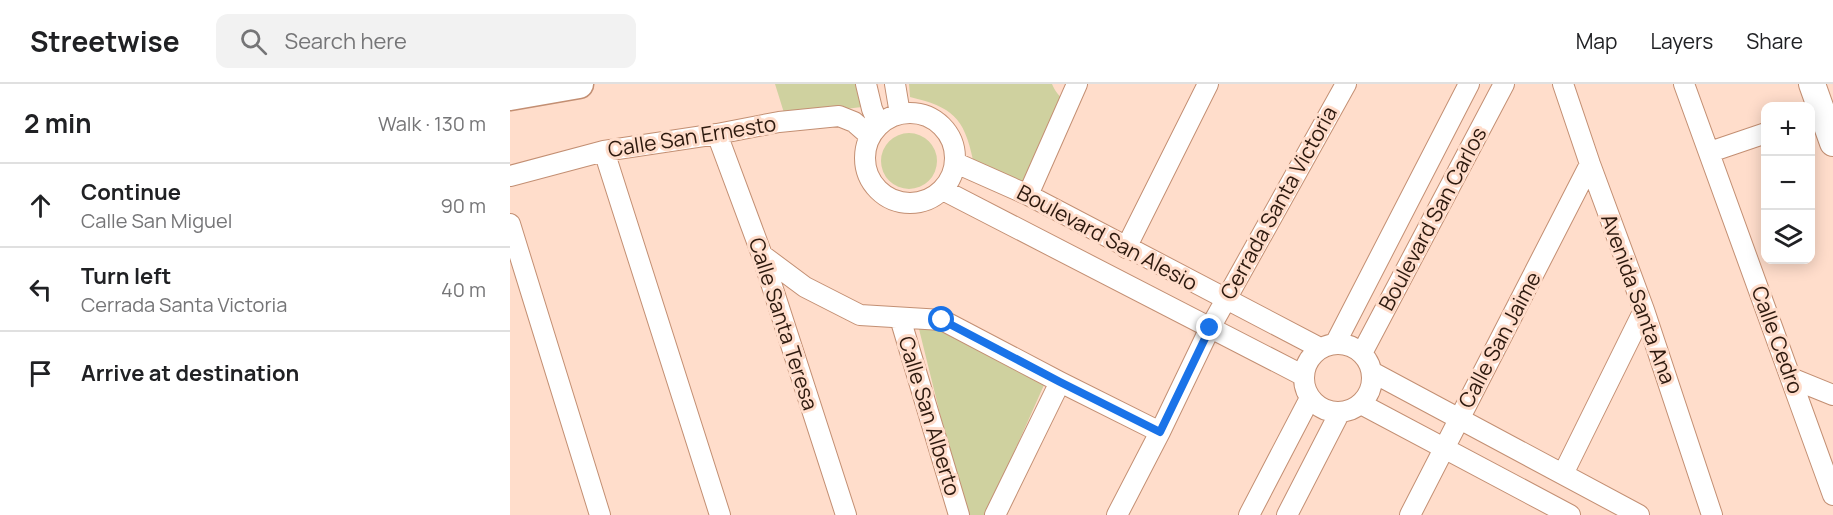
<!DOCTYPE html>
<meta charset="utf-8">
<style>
body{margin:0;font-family:Manrope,sans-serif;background:#f2f2f2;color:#202124}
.controls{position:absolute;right:18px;top:18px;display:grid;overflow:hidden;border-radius:12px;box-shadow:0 3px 15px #0003}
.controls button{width:54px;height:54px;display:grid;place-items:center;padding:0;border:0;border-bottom:2px solid #e0e0e0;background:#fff;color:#202124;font:30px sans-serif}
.stop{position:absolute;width:18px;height:18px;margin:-14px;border:4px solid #1a73e8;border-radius:50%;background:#fff}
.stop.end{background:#1a73e8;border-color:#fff;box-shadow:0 2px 6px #0008}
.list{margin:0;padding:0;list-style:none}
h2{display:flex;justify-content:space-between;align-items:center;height:78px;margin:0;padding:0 24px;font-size:26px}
h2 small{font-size:20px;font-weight:400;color:#757577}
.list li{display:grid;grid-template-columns:39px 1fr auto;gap:18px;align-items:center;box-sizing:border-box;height:84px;padding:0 24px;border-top:2px solid #e0e0e0}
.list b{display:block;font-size:22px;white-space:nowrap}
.list p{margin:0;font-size:20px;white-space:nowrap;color:#757577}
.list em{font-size:20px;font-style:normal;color:#757577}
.icon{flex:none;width:33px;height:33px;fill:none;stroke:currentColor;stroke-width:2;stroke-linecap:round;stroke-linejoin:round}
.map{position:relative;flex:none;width:1323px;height:431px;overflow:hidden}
header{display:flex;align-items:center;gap:36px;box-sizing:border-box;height:84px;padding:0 30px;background:#fff;border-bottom:2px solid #e0e0e0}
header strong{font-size:28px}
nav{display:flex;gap:33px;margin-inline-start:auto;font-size:21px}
.search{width:420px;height:54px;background:#f2f2f2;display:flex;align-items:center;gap:15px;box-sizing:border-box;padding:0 21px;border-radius:12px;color:#757577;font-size:22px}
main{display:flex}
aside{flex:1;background:#fff}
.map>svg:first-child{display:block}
</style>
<header>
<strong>Streetwise</strong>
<div class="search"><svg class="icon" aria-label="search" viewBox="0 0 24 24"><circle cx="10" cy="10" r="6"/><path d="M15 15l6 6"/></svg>Search here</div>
<nav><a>Map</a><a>Layers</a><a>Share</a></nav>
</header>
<main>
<aside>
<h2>2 min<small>Walk · 130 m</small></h2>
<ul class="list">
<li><svg class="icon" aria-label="ahead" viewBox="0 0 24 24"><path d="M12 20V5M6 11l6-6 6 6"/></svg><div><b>Continue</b><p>Calle San Miguel</p></div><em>90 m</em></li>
<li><svg class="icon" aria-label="left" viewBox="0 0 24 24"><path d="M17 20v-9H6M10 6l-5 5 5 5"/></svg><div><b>Turn left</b><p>Cerrada Santa Victoria</p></div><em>40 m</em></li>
<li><svg class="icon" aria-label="arrive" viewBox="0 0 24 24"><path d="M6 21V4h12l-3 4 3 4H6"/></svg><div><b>Arrive at destination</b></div></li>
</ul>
</aside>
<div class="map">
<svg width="1323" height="431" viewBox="0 0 1323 431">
<rect width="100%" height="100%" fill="#ffddcb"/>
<!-- green -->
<path fill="#cfd19f" d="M265 0H350L352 23 275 32Z
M399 0H542C548 14 555 17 569 19L531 107 463 76C454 33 442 23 400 13Z
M371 77a28 28 0 1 1 56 0a28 28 0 1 1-56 0Z
M432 244 534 301 476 431H455L409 245Z"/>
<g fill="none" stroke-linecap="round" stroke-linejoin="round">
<defs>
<path id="minor" d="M356 0 362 25 369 41
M385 0 390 30
M1053 0 1080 80 1134 226 1202 431
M1174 0 1323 411
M355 74a45 45 0 1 1 90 0a45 45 0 1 1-90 0Z
M207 50 252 171 336 431
M94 67 210 431
M1200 68 1256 49
M446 79 518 111 810 264
M0 92 94 67 207 50 269 38 329 32 344 38 360 52
M433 106 794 292
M518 111 567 0
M0 140 90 431
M616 164 698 0
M252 171 295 203 350 231 432 236 550 298 650 348
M390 234 449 431
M794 294a34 34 0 1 1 68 0a34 34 0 1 1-68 0Z
M825 260 959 0
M852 269 994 0
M862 288 1129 431
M1281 294 1323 311
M851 320 1060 431
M1053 390 1134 226
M485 431 550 298
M607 431 650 348 700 244 836 0
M739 431 800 314
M777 431 830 328
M900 431 1080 80"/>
<path id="tertiary" d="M1302 0 1323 59"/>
<path id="secondary" d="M0 12 69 0"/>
</defs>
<!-- minor casing -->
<use href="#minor" stroke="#c38f73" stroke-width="22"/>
<!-- tertiary casing -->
<use href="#tertiary" stroke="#c38f73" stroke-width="28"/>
<!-- secondary casing -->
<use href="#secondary" stroke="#c38f73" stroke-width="31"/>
<!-- minor -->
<use href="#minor" stroke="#fff" stroke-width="20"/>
<!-- tertiary -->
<use href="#tertiary" stroke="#fff" stroke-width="26"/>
<!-- secondary -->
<use href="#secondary" stroke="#fff" stroke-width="28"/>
</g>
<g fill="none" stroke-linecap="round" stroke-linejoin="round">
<!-- route -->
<path stroke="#1a73e8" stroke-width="8" d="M432 236 550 298 650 348 700 244"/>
</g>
<g text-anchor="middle" stroke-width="6" stroke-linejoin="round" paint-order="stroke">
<!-- street labels -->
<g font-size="21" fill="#2d190e" stroke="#ffddcb">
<text transform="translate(182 53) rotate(-9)" y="7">Calle San Ernesto</text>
<text transform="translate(769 119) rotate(-61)" y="7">Cerrada Santa Victoria</text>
<text transform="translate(923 135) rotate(-62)" y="7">Boulevard San Carlos</text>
<text transform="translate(597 154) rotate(28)" y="7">Boulevard San Alesio</text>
<text transform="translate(1128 215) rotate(70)" y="7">Avenida Santa Ana</text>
<text transform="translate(273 240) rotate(72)" y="7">Calle Santa Teresa</text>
<text transform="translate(990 256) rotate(-62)" y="7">Calle San Jaime</text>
<text transform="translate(1267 256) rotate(70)" y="7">Calle Cedro</text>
<text transform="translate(419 332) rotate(73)" y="7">Calle San Alberto</text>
</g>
</g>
</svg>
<div class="controls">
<button>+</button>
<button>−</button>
<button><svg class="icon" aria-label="layers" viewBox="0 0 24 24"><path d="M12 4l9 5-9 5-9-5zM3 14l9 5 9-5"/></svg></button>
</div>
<div class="stop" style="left:432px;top:236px"></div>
<div class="stop end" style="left:700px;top:244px"></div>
</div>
</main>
